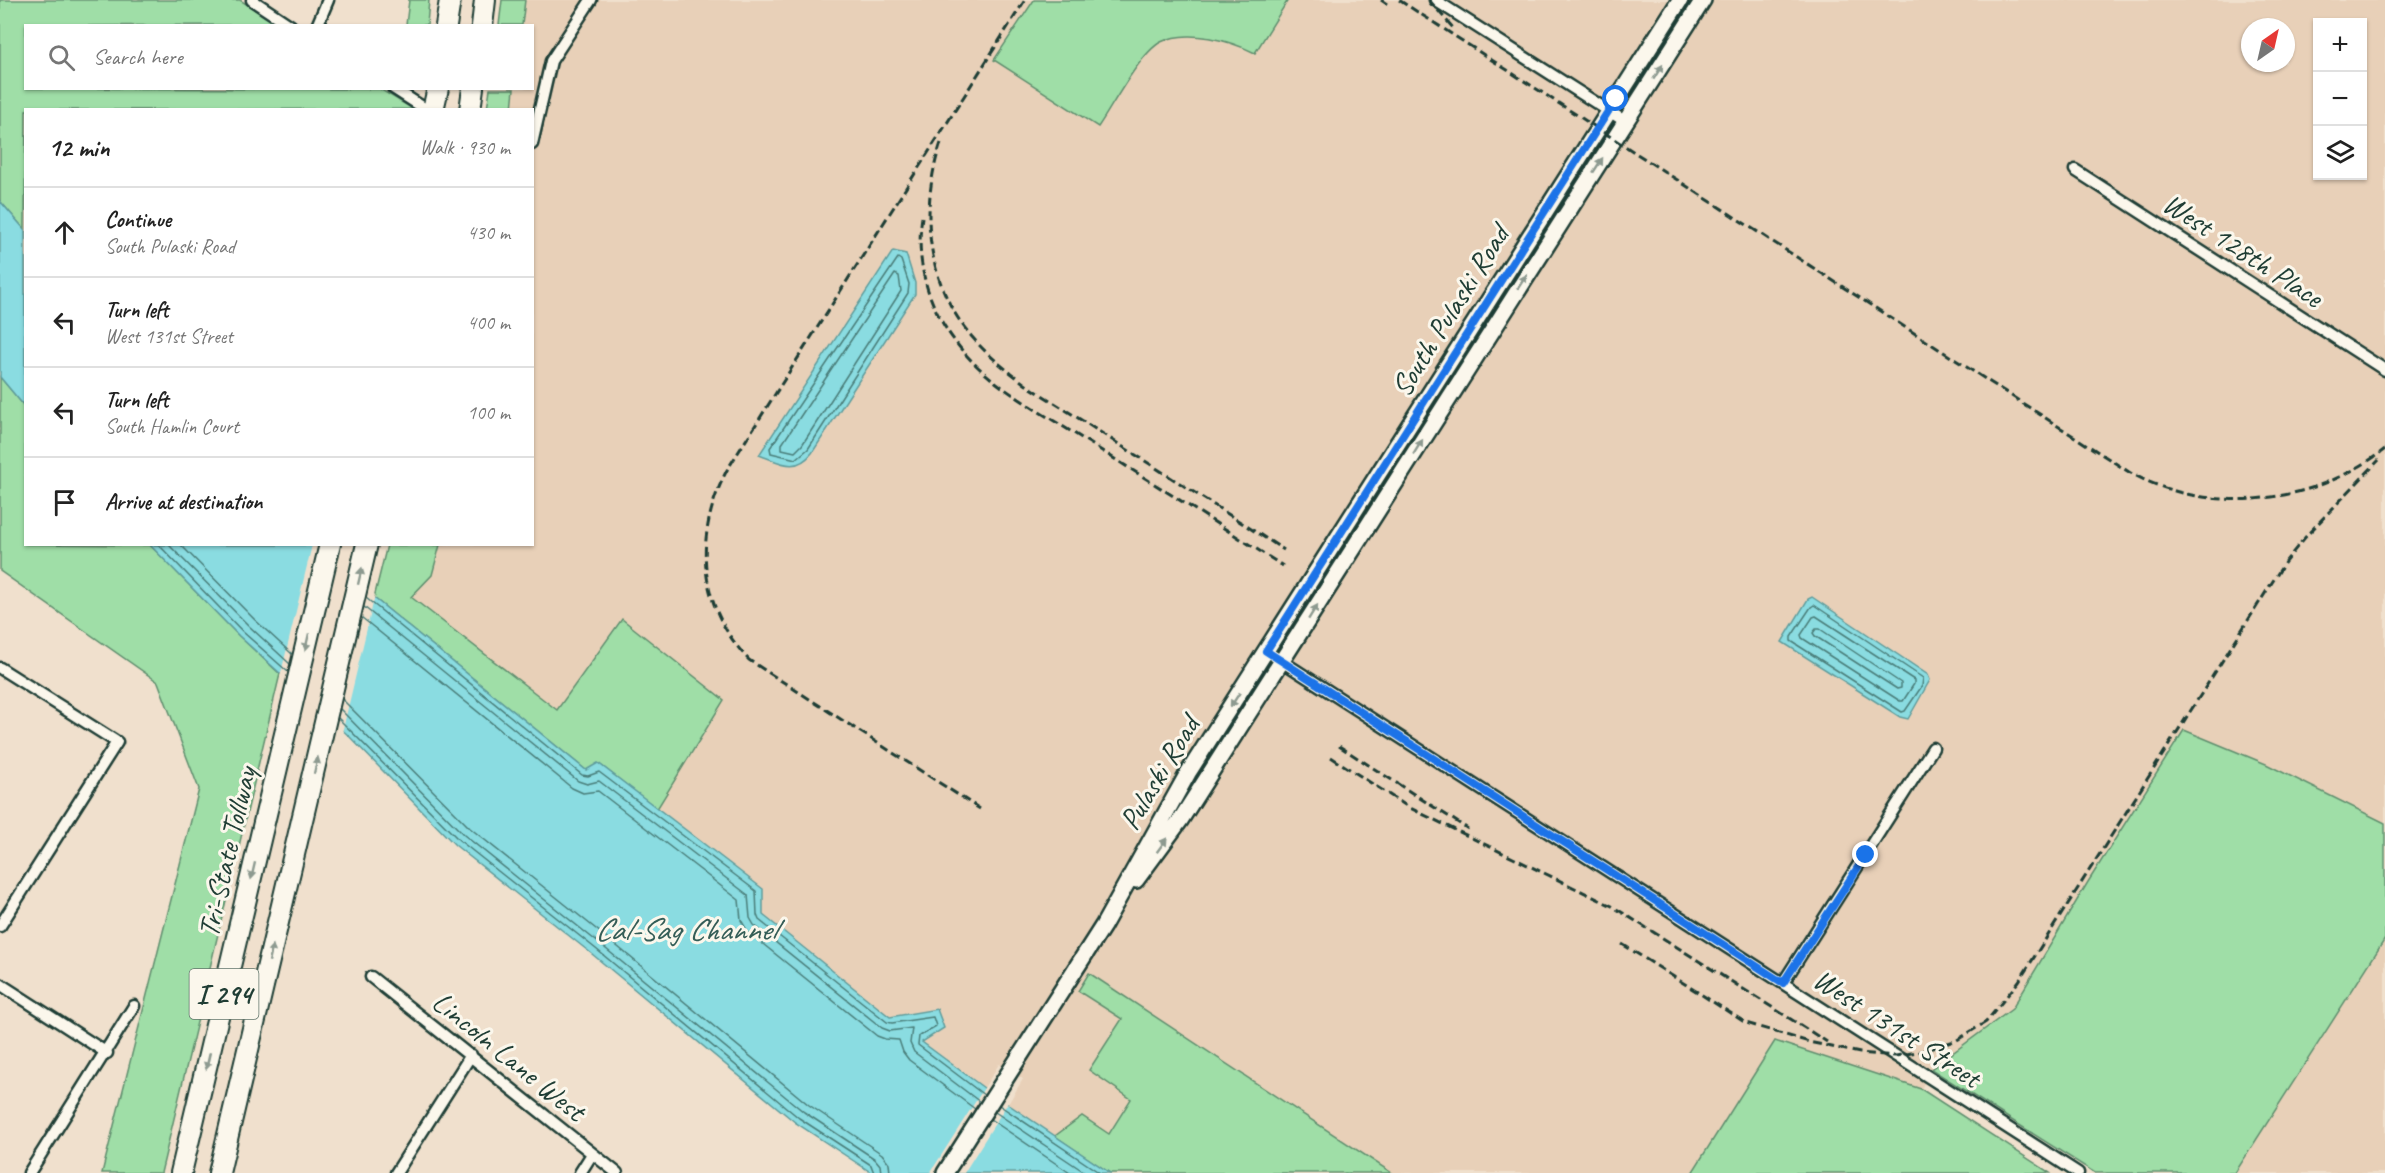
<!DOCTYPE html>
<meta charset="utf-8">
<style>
body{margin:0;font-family:Caveat,sans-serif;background:#f2f2f2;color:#222}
.controls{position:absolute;right:18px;top:18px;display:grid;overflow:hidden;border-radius:0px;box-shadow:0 2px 4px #0004}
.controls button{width:54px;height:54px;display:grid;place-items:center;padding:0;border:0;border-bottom:2px solid #e0e0e0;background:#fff;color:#222;font:30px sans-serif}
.compass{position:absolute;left:2241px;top:18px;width:54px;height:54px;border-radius:50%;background:#fff;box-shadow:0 2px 4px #0004;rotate:34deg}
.stop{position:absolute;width:18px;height:18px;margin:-14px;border:4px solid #1a73e8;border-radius:50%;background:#fff}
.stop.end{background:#1a73e8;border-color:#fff;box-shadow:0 2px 6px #0008}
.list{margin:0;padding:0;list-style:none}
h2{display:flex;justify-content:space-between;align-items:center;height:78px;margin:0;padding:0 24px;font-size:26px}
h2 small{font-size:20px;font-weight:400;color:#767676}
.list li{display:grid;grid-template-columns:39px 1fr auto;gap:18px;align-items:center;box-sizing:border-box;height:90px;padding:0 24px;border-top:2px solid #e0e0e0}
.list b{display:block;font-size:22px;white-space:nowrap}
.list p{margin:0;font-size:20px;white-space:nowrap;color:#767676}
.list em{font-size:20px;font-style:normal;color:#767676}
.icon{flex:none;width:33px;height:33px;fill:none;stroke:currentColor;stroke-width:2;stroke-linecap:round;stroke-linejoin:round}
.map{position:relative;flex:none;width:2385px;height:1173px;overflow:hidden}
.search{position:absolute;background:#fff;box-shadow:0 2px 4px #0004;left:24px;top:24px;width:510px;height:66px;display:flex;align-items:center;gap:15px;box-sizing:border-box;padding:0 21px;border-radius:0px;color:#767676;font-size:22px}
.panel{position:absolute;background:#fff;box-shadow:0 2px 4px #0004;left:24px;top:108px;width:510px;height:438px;border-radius:0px}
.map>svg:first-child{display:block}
</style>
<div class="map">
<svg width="2385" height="1173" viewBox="0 0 2385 1173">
<rect width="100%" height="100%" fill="#f0e0cd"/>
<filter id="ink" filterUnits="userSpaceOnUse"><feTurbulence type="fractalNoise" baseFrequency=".0167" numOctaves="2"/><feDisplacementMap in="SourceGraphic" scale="12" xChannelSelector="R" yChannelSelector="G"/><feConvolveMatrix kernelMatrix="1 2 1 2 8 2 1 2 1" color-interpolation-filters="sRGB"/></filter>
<g filter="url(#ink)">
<!-- built -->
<path fill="#e8d0b8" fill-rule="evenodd" d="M525 0H2385V823L2266 764 2184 730 2088 882 2012 1010 1931 1069 1921 1089 1775 1041 1692 1173H1392L1089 974 1078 991 1122 1019 1131 1098 1108 1134 1082 1116 1055 1136 1008 1104 1023 1079 999 1064 984 1088 922 1041 937 1009 890 1018 763 915V889L599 764 393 614 432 575 441 545 532 544V110L512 108 514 89 532 88V26L522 25ZM2318 22H2362V176H2318ZM2250 27H2286V63H2250Z
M2385 939V1173H2235Z"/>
<!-- green -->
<path fill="#9fdea7" stroke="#5f8e6e" stroke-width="1.5" d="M0 0H240L280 25 26 26V88L380 89 413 109 26 110 25 230 0 201Z
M409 0H429L427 25H406Z
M502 0H525L522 25H499Z
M1034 0H1288L1255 53C1231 41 1187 28 1161 42 1140 53 1113 105 1098 127L994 60Z
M490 89H514L512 109H487Z
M0 377 25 407 26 544 150 545 239 636 280 674 161 1173H102L199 789 158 682 0 571Z
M387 545H440L432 575 411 597 557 710 622 619 724 700 657 809 599 764 587 771 374 598Z
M2184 730 2266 764 2385 823V939L2235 1173H2095L1931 1069 2012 1009 2088 882Z
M1089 973 1392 1173H1110L1055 1136 1082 1116 1109 1134 1131 1099 1089 1070 1122 1019 1078 991Z
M1775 1041 1921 1089 2050 1173H1692Z"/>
<!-- water -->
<path fill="#8adce1" stroke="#5f9c9c" stroke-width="1.5" d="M0 201 25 230V407L0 377Z
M893 251 906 254 915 283V294L812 453C795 474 780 462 759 455Z
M150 545H322L374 598 586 770 598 763 763 889V915L890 1017 937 1009 944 1028 922 1042 984 1088 1110 1173H872L869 1171 796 1123 592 954 455 845 349 736 239 636Z
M1812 597 1928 675 1930 680 1908 719 1900 717 1782 642 1808 599Z"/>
<!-- pier -->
<path fill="#f0e0cd" d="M326 544 375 595 342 733 280 677 312 545Z
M986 1085 1009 1101 964 1173H930Z"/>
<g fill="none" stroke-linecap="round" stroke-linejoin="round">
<!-- shore -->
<path stroke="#4a7d79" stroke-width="1.5" d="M898 258 901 260 909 284 908 293 808 449 796 459 771 453 770 448Z
M895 274 899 276 901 291 802 445 795 452 782 449V444Z
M158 544 243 632 288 672
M168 544 249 626 290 664
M180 544 255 620 292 654
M366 598 582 775 588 776 599 772 756 891 757 915 759 920 887 1022 892 1023 933 1017 936 1026 919 1036 918 1045 984 1095
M1814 605 1923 678 1922 686 1905 711 1902 712 1791 641V637L1811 607Z
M364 607 578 781 587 784 599 781 748 895 750 918 754 925 882 1028 890 1031 912 1028 910 1043 914 1052 980 1102
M1816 616 1914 680V684L1903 701H1900L1802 638 1801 635 1813 617Z
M361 617 572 788 583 793 598 791 739 900 741 920 748 932 877 1036 885 1039 899 1040 903 1052 909 1060 975 1109
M1816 629H1820L1901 683V688L1897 689 1815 636 1813 633Z
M342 699 470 828 606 937 809 1105 882 1154 889 1163 890 1173
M340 709 464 835 600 944 804 1112 875 1159 880 1165 881 1173
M338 718 459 840 596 949 799 1118 871 1165 874 1173
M999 1105 1100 1173
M995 1112 1086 1173
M990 1119 1070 1173"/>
<defs>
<path id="minor" d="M252 0 291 26
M1435 0 1626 122
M317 26 328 0
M393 88 427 110
M532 144 551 61 591 0
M2075 170 2385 370
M1266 651 2078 1173
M0 668 117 742 0 926
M371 977 617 1173
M1783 983 1933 748
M0 984 107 1053
M29 1173 134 1006
M396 1173 471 1055
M580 1173 592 1154"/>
<path id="secondary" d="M1136 880 1181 819 1703 0
M945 1173 1103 926 1188 773 1680 0"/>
<path id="motorway" d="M446 26 450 0
M482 26 485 0
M433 110 438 88
M470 110 473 88
M181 1173 330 544
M219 1173 367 544"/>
</defs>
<!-- minor casing -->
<use href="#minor" stroke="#1f3d34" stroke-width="15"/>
<!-- secondary casing -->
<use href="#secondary" stroke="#1f3d34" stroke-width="20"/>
<!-- motorway casing -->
<use href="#motorway" stroke="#1f3d34" stroke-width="24"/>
<!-- minor -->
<use href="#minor" stroke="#fbf7ec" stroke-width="10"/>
<!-- secondary -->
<use href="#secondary" stroke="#fbf7ec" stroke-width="15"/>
<!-- motorway -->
<use href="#motorway" stroke="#fbf7ec" stroke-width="20"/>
<!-- rail -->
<path stroke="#1f3d34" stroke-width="3" stroke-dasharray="9 4.5" stroke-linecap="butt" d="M1381 0 1387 4
M1399 0 2129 472C2209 517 2314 505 2385 449
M1429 0 1454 29
M941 143C919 209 926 284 973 338 988 356 1007 370 1025 384L1284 550
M922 217C915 263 928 307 957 344 989 386 1040 411 1083 439 1150 481 1216 523 1283 566
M1339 746 1468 829
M1331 757 1408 807 1612 906 1827 1042
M980 809 749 660C698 606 693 536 727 470L1025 0
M1622 944 1746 1023 1809 1042 1860 1053 1896 1056 1927 1050 1957 1040 1986 1022 2019 981 2285 562 2307 535 2379 460"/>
</g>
<!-- one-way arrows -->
<defs><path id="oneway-solid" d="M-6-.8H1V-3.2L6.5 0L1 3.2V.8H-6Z" transform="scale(1.5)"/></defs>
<g fill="#8d9a90">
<use href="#oneway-solid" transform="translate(1658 72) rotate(-58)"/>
<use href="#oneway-solid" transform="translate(1598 165) rotate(-57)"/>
<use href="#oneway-solid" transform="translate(1522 282) rotate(-57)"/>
<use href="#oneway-solid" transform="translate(1418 447) rotate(-58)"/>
<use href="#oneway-solid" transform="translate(360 576) rotate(-77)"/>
<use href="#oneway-solid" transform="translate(1313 612) rotate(-58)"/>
<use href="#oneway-solid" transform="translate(307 642) rotate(103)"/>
<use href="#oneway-solid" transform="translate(1235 700) rotate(123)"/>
<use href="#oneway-solid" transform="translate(316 765) rotate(-77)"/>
<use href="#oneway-solid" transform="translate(1162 845) rotate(-54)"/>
<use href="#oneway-solid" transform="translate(253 871) rotate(103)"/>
<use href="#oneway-solid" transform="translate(271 953) rotate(-77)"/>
<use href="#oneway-solid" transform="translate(208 1061) rotate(103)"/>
</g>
</g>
<g fill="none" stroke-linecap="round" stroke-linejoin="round" filter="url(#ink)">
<!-- route -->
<path stroke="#1a73e8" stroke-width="8" d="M1616 99 1266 651 1783 983 1866 855"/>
</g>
<g text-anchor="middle" stroke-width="6" stroke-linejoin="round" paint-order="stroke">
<!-- shield labels -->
<rect fill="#fbf7ec" stroke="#61756b" stroke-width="1.5" x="189.5" y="969" width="69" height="50" rx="4.5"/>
<g font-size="28" font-weight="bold" fill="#1f3d34">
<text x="224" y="1004">I 294</text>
</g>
<!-- street labels -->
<g font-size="30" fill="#1f3d34" stroke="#fbf7ec">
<text transform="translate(2243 250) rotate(33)" y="10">West 128th Place</text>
<text transform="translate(1450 311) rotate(-58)" y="10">South Pulaski Road</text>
<text transform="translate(1159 773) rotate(-59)" y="10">Pulaski Road</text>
<text transform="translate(227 852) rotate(-77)" y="10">Tri-State Tollway</text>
<text transform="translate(1897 1028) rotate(33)" y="10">West 131st Street</text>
<text transform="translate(509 1056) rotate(39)" y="10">Lincoln Lane West</text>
</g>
<!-- water labels -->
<g font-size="32" font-style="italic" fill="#345d57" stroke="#fbf7ec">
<text x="685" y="940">Cal-Sag Channel</text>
</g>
</g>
</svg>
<div class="controls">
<button>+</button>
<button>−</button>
<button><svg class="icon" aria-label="layers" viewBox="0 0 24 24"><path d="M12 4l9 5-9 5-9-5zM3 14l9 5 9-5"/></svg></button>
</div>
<svg class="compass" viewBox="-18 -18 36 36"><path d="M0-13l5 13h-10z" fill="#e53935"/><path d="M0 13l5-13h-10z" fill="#767676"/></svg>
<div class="stop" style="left:1616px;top:99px"></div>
<div class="stop end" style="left:1866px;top:855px"></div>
<div class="search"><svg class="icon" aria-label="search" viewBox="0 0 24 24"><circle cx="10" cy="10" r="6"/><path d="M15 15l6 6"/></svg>Search here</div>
<section class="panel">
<h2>12 min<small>Walk · 930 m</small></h2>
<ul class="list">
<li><svg class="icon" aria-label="ahead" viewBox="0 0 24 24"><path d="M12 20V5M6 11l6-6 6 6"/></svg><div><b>Continue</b><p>South Pulaski Road</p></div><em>430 m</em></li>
<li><svg class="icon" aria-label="left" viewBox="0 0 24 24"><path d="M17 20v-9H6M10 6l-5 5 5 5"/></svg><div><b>Turn left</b><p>West 131st Street</p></div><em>400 m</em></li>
<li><svg class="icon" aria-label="left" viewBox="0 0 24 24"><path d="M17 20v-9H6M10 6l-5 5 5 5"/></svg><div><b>Turn left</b><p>South Hamlin Court</p></div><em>100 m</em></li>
<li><svg class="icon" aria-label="arrive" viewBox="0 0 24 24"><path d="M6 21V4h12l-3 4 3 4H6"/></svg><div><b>Arrive at destination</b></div></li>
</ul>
</section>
</div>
